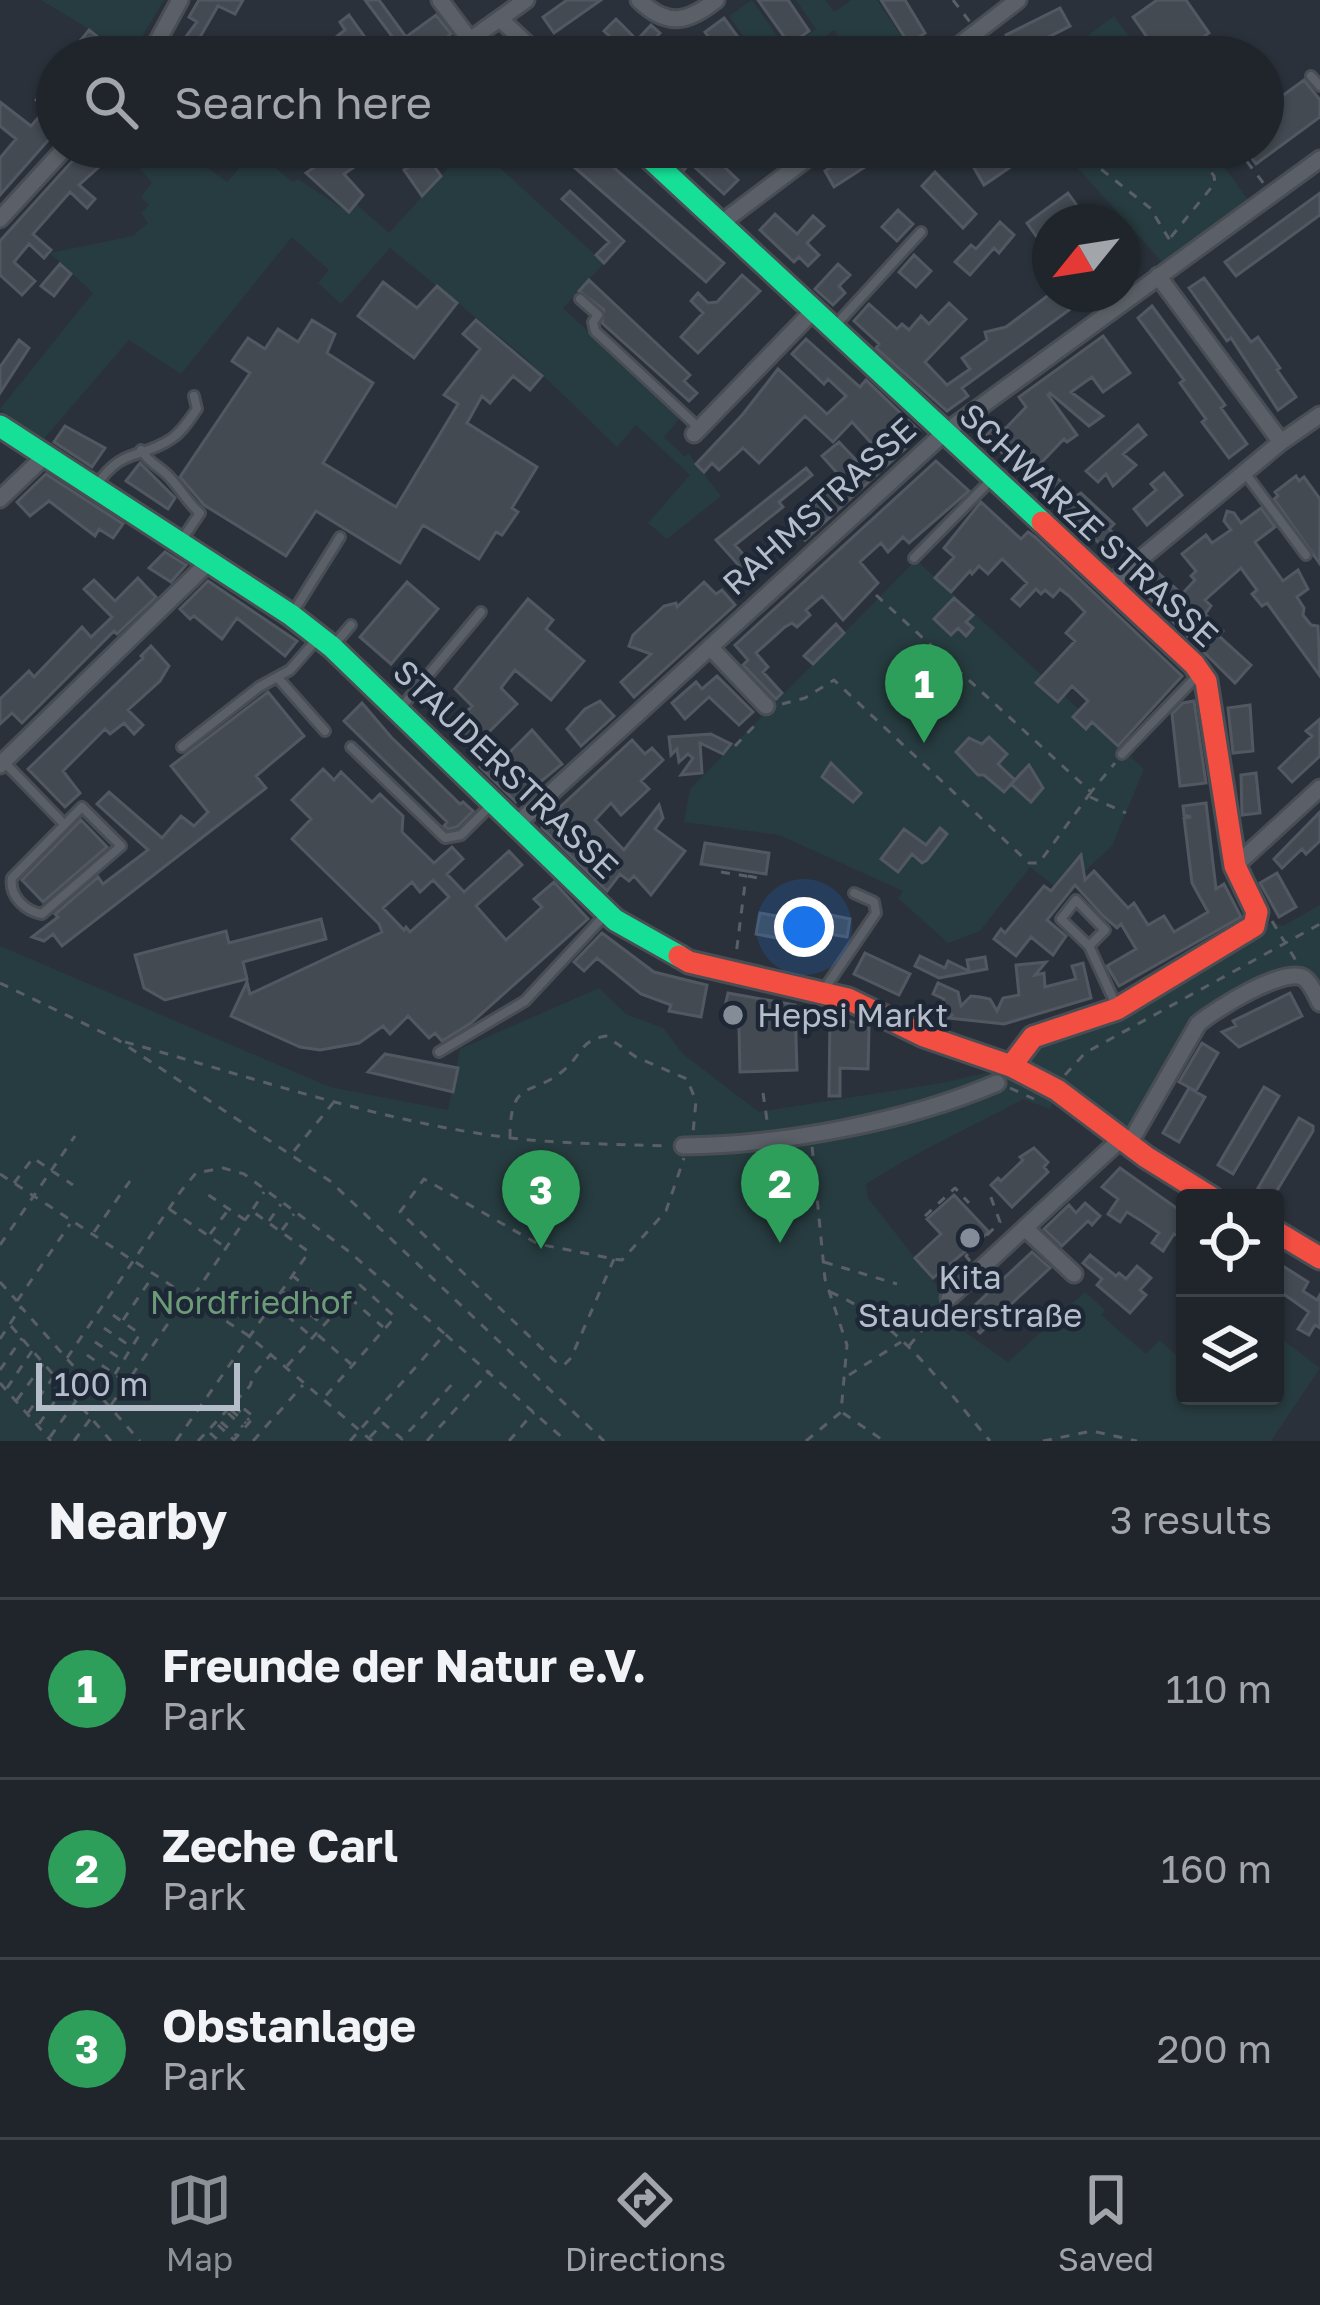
<!DOCTYPE html>
<meta charset="utf-8">
<style>
body{margin:0;font-family:"Golos Text",sans-serif;background:#2d3138;color:#f1f3f6}
.controls{position:absolute;right:36px;bottom:36px;display:grid;overflow:hidden;border-radius:12px;box-shadow:0 3px 9px #0004}
.controls button{width:108px;height:108px;display:grid;place-items:center;padding:0;border:0;border-bottom:3px solid #3d4248;background:#20252c;color:#f1f3f6;font:60px sans-serif}
.compass{position:absolute;left:1032px;top:204px;width:108px;height:108px;border-radius:50%;background:#20252c;box-shadow:0 3px 9px #0004;rotate:240deg}
.scale{position:absolute;left:36px;bottom:30px;width:204px;box-sizing:border-box;padding-left:12px;border:6px solid #b5bdcb;border-top:0;font-size:33px;line-height:42px;white-space:nowrap;color:#b5bdcb;-webkit-text-stroke:9px #1d2735;paint-order:stroke}
.you{position:absolute;left:804px;top:927px;width:42px;height:42px;margin:-30px;border:9px solid #fff;border-radius:50%;background:#1a73e8;box-shadow:0 0 0 18px #1a73e833}
.badge{display:grid;place-items:center;width:78px;height:78px;border-radius:50%;background:#8c9099;color:#fff;font-size:39px;font-weight:700}
.pin{position:absolute;translate:-50% -99px;filter:drop-shadow(0 3px 6px #0008)}
.pin::after{content:'';position:absolute;top:63px;width:42px;height:36px;background:inherit;clip-path:polygon(0 0,100% 0,50% 100%)}
.list{margin:0;padding:0;list-style:none}
h2{display:flex;justify-content:space-between;align-items:center;height:156px;margin:0;padding:0 48px;font-size:51px}
h2 small{font-size:39px;font-weight:400;color:#a2a5a9}
.list li{display:grid;grid-template-columns:78px 1fr auto;gap:36px;align-items:center;box-sizing:border-box;height:180px;padding:0 48px;border-top:3px solid #3d4248}
.list b{display:block;font-size:45px;white-space:nowrap}
.list p{margin:0;font-size:39px;white-space:nowrap;color:#a2a5a9}
.list em{font-size:39px;font-style:normal;color:#a2a5a9}
.icon{flex:none;width:66px;height:66px;fill:none;stroke:currentColor;stroke-width:2;stroke-linecap:round;stroke-linejoin:round}
.map{position:relative;flex:none;width:1320px;height:1441px;overflow:hidden}
.search{position:absolute;background:#20252c;box-shadow:0 3px 9px #0004;left:36px;right:36px;top:36px;height:132px;display:flex;align-items:center;gap:30px;box-sizing:border-box;padding:0 42px;border-radius:66px;color:#a2a5a9;font-size:45px}
.sheet{height:696px;background:#20252c}
nav{display:flex;justify-content:space-around;align-items:center;box-sizing:border-box;height:168px;border-top:3px solid #3d4248;background:#20252c;font-size:33px;color:#a2a5a9}
nav a{display:grid;justify-items:center;gap:6px}
nav .on{color:#8c9099}
.map>svg:first-child{display:block}
</style>
<div class="map">
<svg width="1320" height="1441" viewBox="0 0 1320 1441">
<rect width="100%" height="100%" fill="#2a313a"/>
<!-- green -->
<path fill="#273c40" d="M41 0H164L137 45 109 41Z
M752 0 787 50 816 29 796 0H825L834 12 852 0H877L906 43 886 57H853L834 30 807 49 812 57H758L729 16Z
M1114 16 1144 57H1059Z
M120 147H179L227 182 254 151 293 182 298 179 348 212 356 204 389 233 467 147H477L604 263 563 308 681 417 664 437 685 457 688 453 721 496 667 539 648 523 690 475 636 425 617 447 522 355 390 248 341 304 318 283 329 270 292 237 181 374 129 340 42 441 0 409 93 293 50 253 133 236 148 223 141 213 149 205 141 197 152 182Z
M1059 147H1210L1251 204 1162 262Z
M916 560 1144 769 1112 846 1062 892 1030 867 980 931 948 943 898 898 903 891 779 835 684 822 690 789Z
M1320 905V1002L1301 969 1202 1022 1129 1143 1058 1092 1050 1109 1023 1099C970 1128 917 1151 866 1184L868 1198 947 1299 959 1328 1008 1362 1085 1292 1105 1310 1101 1315 1146 1354 1159 1340 1185 1362V1396H1275V1334L1320 1368 1271 1441H0V946L330 1087 448 1110 460 1049 599 988 626 1014 663 1028 683 1054 759 1112 942 1083 1011 1067 1025 1047 1273 922 1283 926Z"/>
<!-- building -->
<path fill="#444a52" stroke="#525861" stroke-width="3" fill-rule="evenodd" d="M199 0H243L235 14 218 6 200 37 226 57H186L176 50 197 22 189 17Z
M365 0H379L406 37 436 15 451 34 419 57H393L388 49 397 43Z
M567 0H601L554 33 543 17Z
M758 0H788L809 31 790 45Z
M881 0H905L925 33 909 44Z
M1157 0H1186L1209 33 1175 57H1161L1133 17Z
M1060 8 1070 26 1015 54 1006 35Z
M349 15 369 43 350 56 336 37 345 30 340 22Z
M724 18 743 44 752 57H722L705 32Z
M616 19 637 40 651 25 660 33 637 57H620L625 51 604 31Z
M89 30 108 45 98 57H67Z
M57 75V117L44 129 52 136 0 195V158L16 139 0 126V102L31 126 47 108 36 100Z
M1304 80 1320 100V117L1256 164 1243 147H1263V110Z
M85 147H121L79 185 95 199 87 208 70 192 33 234 51 250 44 258 29 244 14 262 35 281 22 295 0 275V241Z
M344 147H383L344 174 363 195 349 212 306 173Z
M551 147H590L724 263 706 282Z
M660 147H691L709 164 714 157 738 180 724 194 690 163 684 170Z
M863 147H896L834 187 825 171Z
M999 147H1040L984 185 974 168 1002 151Z
M426 155 441 176 422 196 404 170Z
M935 172 976 214 963 228 922 186Z
M570 191 624 241 604 263 596 255 609 242 562 199Z
M1068 193 1080 210 1063 222H1050V231L1039 240 1027 223Z
M1320 193V215L1236 276 1225 262Z
M898 210 913 224 897 241 882 227Z
M775 214 797 234 813 216 824 226 807 243 819 255 808 266 799 257 794 262 760 230Z
M1000 222 1014 235 999 253 994 248 970 275 955 262 971 245 976 249Z
M914 255 931 271 916 287 899 272Z
M60 264 71 274 54 296 41 286Z
M838 264 850 275 839 286 845 293 833 305 815 289Z
M742 275 760 291 698 353 681 337 703 313 691 301 698 293 708 303 717 302Z
M1204 278 1251 342 1258 337 1280 368 1277 370 1296 397 1278 410 1231 338 1227 341 1189 288Z
M589 280 690 375 684 381 697 393 689 401 602 323 604 310 579 291Z
M383 282 417 308 437 286 457 303 414 358 358 316Z
M1050 294H1091L962 388 968 396 947 411 876 348 879 344 854 321 869 304 897 329 902 324 909 330 921 316 929 324 949 303 966 319 925 362 947 385 970 369 962 358 987 340 985 332 1006 327Z
M1152 306 1225 405 1221 408 1247 444 1229 458 1202 422 1206 419 1180 383 1184 380 1138 318Z
M312 320 335 334 327 353 373 383 323 463 396 507 458 404 444 395 480 349 463 334 476 320 542 376 530 390 513 376 490 403 482 396 467 423 537 467 512 508 518 512 502 535 496 532 479 559 423 525 400 563 316 511 286 556 204 505 180 477 250 373 232 361 248 338 265 349 278 329 298 342Z
M1103 336 1130 373 1103 392 1092 377 1071 392 1103 416 1089 426 1050 393 1048 395 1077 435 1067 442 1064 439 1041 463 1076 496 1081 493 1114 524 1109 529 1126 544 1114 557 985 437 998 423 1005 429 1026 407 1019 397Z
M806 339 860 387 866 380 919 431V436L805 540 790 523 816 503 839 475 822 456 839 442 857 461 874 446 852 422 833 442 805 416 759 463 743 448 719 470 712 463 704 472 696 464 743 414 778 369 827 414 846 396 828 379 824 384 792 354Z
M19 340 29 348 0 393V367Z
M1138 425 1146 435 1123 454 1136 465 1113 486 1106 474 1098 482 1086 471Z
M65 426 105 448 92 467 54 442Z
M936 461 969 491 909 543 903 537 888 552 881 543 860 562 878 583 843 620 822 596 806 610 810 615 797 627 792 623 785 627 756 653 768 667 763 672 782 693 776 699 743 665 748 660 735 645Z
M140 463 175 498 168 509 126 481Z
M806 468 812 475 779 502 783 507 735 545 750 562 742 569 716 540Z
M1164 473 1182 495 1147 525 1134 509 1156 490 1151 484Z
M46 474 123 524 113 538 99 529 95 536 49 501 30 516 17 502Z
M1296 476 1299 481 1304 477 1320 499V564L1274 499 1278 496 1275 492Z
M981 502 1021 539 1028 532 1035 537 1182 676 1118 746 1092 722 1086 729 1073 717 1088 701 1072 686 1058 702 1036 683 1075 641 1066 633 1085 612 1069 596 1060 589 1053 597 1045 590 1041 594 1036 589 1020 606 1012 599 1027 583 1002 559 988 574 979 566 972 574 970 571 951 592 935 578 954 557 944 548Z
M1261 508 1275 527 1255 542 1283 581 1298 570 1308 589 1297 597 1304 608 1303 615 1311 625 1318 626 1320 676 1267 603 1262 606 1252 594 1257 590 1241 568 1205 600 1211 606 1205 614 1223 631 1219 636 1251 665 1235 683 1139 588 1156 571 1182 594 1195 580 1191 576 1196 571 1182 554 1206 535 1212 543 1231 530 1224 521 1227 511 1234 513 1241 523Z
M165 552 186 565 171 582 149 568Z
M138 578 156 597 117 634 114 631 22 723 12 713 0 724V699L29 671 34 677 82 627 91 637 112 617 84 589 94 580 115 601Z
M208 581 297 641 285 656 237 618 222 639 194 616 190 619 180 609Z
M407 582 438 609 391 664 360 637Z
M704 582 716 594 722 590 735 605 634 697 621 682 651 654 629 646 633 635 664 606 676 603 677 607Z
M954 598 973 615 966 622 973 628 966 636 958 628 951 635 934 619Z
M528 599 553 620 546 629 584 661 551 700 515 670 501 688 517 704 482 739 497 754 502 752 506 756 532 730 562 764 516 802 480 767 484 763 450 729 472 706 455 689Z
M836 624 844 633 813 664 804 656Z
M151 646 169 666 160 681 128 710 143 725 134 734 124 723 110 734 105 729 63 771 80 793 65 807 28 769 143 658 141 656Z
M717 676 753 712 739 725 709 697 685 719 672 703 696 682 702 689Z
M268 692 304 736 256 776 266 788 62 946 53 934 44 941 32 937 58 917 55 914 98 877 103 884 148 850 97 804 109 792 162 838 181 816 194 826 208 812 171 766Z
M600 701 614 716 581 746 567 729 585 709Z
M1194 701 1206 783 1180 786 1172 714 1183 703Z
M362 703 391 737 460 804 463 802 473 811 457 827 448 829 444 826 447 822 344 721Z
M1250 705 1253 751 1233 753 1228 708Z
M1320 719V756L1292 782 1279 768 1312 736 1306 731Z
M711 734 731 744 723 754 700 743 702 773 681 775 693 758 688 754 679 762 677 749 671 755 669 737Z
M989 737 1007 754 998 764 1015 780 1004 792 984 775H978L956 752 969 738 982 744Z
M632 740 645 754 652 748 663 760 641 781 649 789 621 815 611 803 595 820 624 850 659 805 663 818 655 829 685 851 651 895 634 876 629 881 620 874 607 891 542 828 543 823Z
M831 763 861 793 853 802 822 777Z
M1029 765 1043 788 1031 802 1011 784Z
M323 769 334 780 341 772 372 802 380 794 403 816 402 832 434 863 452 847 463 859 447 874 464 892 509 851 522 865 476 906 506 940 542 907 534 899 554 882 588 919 471 1023 442 1041 435 1033 429 1038 408 1016 390 1034 383 1026 359 1043 320 1050 300 1047 231 1016 247 982 250 994 382 932 379 924 292 839 311 819 292 800ZM433 880 449 897 410 932 406 927 404 930 383 908 412 882 420 892Z
M1256 773 1260 813 1242 815 1241 775Z
M1206 803 1216 889 1224 884 1241 917 1119 986 1107 966 1136 949 1121 924 1117 928 1103 916 1075 885 1047 920 1066 936 1053 955 1031 937 1016 956 994 939 1001 929 1005 933 1044 886 1051 891 1081 855 1085 880 1094 871 1128 908 1134 903 1148 925 1164 916 1174 932 1208 912 1192 883 1184 818 1191 817 1184 815 1183 806Z
M1320 812V841L1306 854 1302 849 1282 868 1274 859Z
M81 820 107 847 43 902 22 880Z
M940 828 947 834 927 860 922 863 912 854 898 872 881 859 904 829 926 845Z
M705 843 769 853 766 874 701 864Z
M1277 873 1296 907 1279 917 1260 883Z
M760 913 824 925 820 946 756 934Z
M826 914 850 919 847 937 823 933Z
M321 919 326 939 243 962 247 979 165 1000 144 988 135 955 226 931 229 943Z
M602 933 654 972 707 985 701 1017 669 1011 671 1005 641 994 597 958 584 971 574 962Z
M865 953 910 974 899 995 854 974Z
M920 956 945 968 948 961 969 971 967 960 985 957 987 969 939 978 915 966Z
M1046 962 1035 975 1044 973 1045 987 1076 979 1072 966 1083 963 1091 998 1004 1024 949 1018 952 1015 939 1009 944 999 933 994 938 983 958 992 961 1006 971 996 980 997 990 999 997 1011 1003 998 1019 995 1016 965Z
M728 993 795 1005 797 1070 740 1072 739 1028 727 1026 729 1016 723 1015Z
M1290 993 1302 1016 1239 1047 1222 1032 1236 1026 1233 1021Z
M830 1015 869 1027 868 1069 840 1068V1096H829Z
M1202 1043 1218 1053 1196 1091 1179 1082Z
M385 1054 458 1068 453 1092 368 1072Z
M1264 1087 1279 1096 1233 1174 1218 1165Z
M1189 1088 1205 1097 1179 1142 1163 1133Z
M1299 1118 1313 1126V1131L1273 1197 1258 1188Z
M1034 1148 1048 1162 1044 1167 1048 1172 1012 1207 991 1185 998 1178 1001 1181 1023 1160 1020 1157Z
M1120 1168 1185 1214V1240L1174 1234 1163 1251 1152 1243 1159 1233 1143 1222 1127 1212 1120 1222 1108 1214 1118 1199 1102 1187Z
M954 1195 989 1232 933 1278 915 1258 941 1234 927 1219Z
M1085 1203 1100 1216 1092 1225 1088 1221 1062 1246 1044 1229 1069 1205 1076 1213Z
M1032 1252 1050 1268 980 1333 971 1324 967 1328 959 1320Z
M1090 1255 1116 1276 1119 1273 1126 1279 1137 1266 1151 1278 1140 1290 1146 1295 1130 1313 1097 1285 1102 1279 1083 1263Z
M1275 1261 1308 1282 1303 1291 1317 1300 1320 1295V1328L1315 1325 1309 1335 1298 1329 1309 1312 1275 1288Z"/>
<g fill="none" stroke-linecap="round" stroke-linejoin="round">
<defs>
<path id="lane" d="M1311 76 1320 86
M580 299 598 315 593 322 595 331 699 428
M833 328 921 232
M141 450C150 465 162 467 172 480 182 491 187 502 200 513L181 541
M1245 473 1306 555
M96 486C122 447 139 460 171 439 182 432 189 420 197 409L194 396
M914 558 992 479
M292 614 340 537
M333 646 351 625
M278 678 325 731
M400 709 481 612
M182 747 259 687 290 670 318 638
M351 747 445 838 461 835 493 803
M1122 754 1199 674
M5 763 64 824
M82 807 121 846 42 914C25 911 9 896 12 878Z
M1076 900 1105 930 1089 946 1061 919Z
M1089 946 1117 1007
M823 991 876 913 874 902 854 893
M439 1052 525 1001 606 914"/>
<path id="street" d="M440 0 470 40
M639 0C667 27 687 23 716 0
M500 19 541 57
M149 57 180 0
M446 57 526 0
M944 57 1018 0
M273 147 294 156 318 147
M0 219 66 147
M720 224 822 147
M694 434 813 311
M1281 442 1320 415
M0 499 46 455
M1109 585 1281 442 1158 276
M710 647 766 706
M0 765 209 562
M517 824 943 434 1320 159
M1235 866 1320 788
M1129 1144 1198 1024C1214 1010 1284 966 1304 978 1311 983 1316 995 1320 1003
M683 1146C782 1145 906 1122 997 1083
M1026 1229 1074 1274
M949 1298 1122 1138"/>
<path id="fast" d="M638 147 1042 522
M0 426 291 615 332 647 615 920 679 956"/>
<path id="jam" d="M679 956 689 962 848 999 924 1036 1011 1066 1057 1090 1146 1157 1212 1198
M1011 1066 1033 1037 1117 1009 1254 926 1257 912 1235 866 1206 681 1194 664 1042 522
M1275 1231 1320 1258"/>
</defs>
<!-- lane casing -->
<use href="#lane" stroke="#494d54" stroke-width="14"/>
<!-- street casing -->
<use href="#street" stroke="#494d54" stroke-width="21"/>
<!-- fast casing -->
<use href="#fast" stroke="#494d54" stroke-width="27"/>
<!-- jam casing -->
<use href="#jam" stroke="#494d54" stroke-width="27"/>
<!-- path -->
<path stroke="#595f65" stroke-width="3" stroke-dasharray="9 9" stroke-linecap="butt" d="M953 0 970 22
M987 43 996 57
M1073 147 1150 208 1174 247
M1143 147 1207 165 1232 147
M1236 147 1264 184
M1171 237 1215 183 1214 176 1194 147
M876 595 1091 792 1115 763
M782 704 805 698 834 680 1029 863H1039L1091 792
M735 746 760 720
M1090 797 1126 813
M721 872 746 876 736 955
M748 876 764 879
M1272 921 1298 964
M0 983 118 1040 330 1181 604 1441
M125 1042C252 1077 380 1122 511 1138 563 1144 615 1144 668 1146
M1065 1075 1085 1053 1320 924
M1010 1088 1034 1099
M763 1093 768 1127
M510 1138C510 1076 532 1098 564 1070 581 1056 580 1040 606 1036L636 1057 687 1079 696 1101 693 1133
M294 1151 333 1103
M0 1174 249 1336 372 1441
M14 1183 33 1158 73 1185
M169 1209 225 1247
M253 1209 264 1192
M925 1216 955 1188 969 1203
M269 1221 281 1204
M282 1230 294 1214
M94 1232 130 1181
M210 1234 229 1209
M0 1245 75 1136
M614 1259 571 1358 564 1365 557 1363 400 1212 424 1179 538 1244 614 1259 622 1260 666 1211 684 1158
M970 1261 966 1256 1000 1222 990 1195
M824 1262 897 1284
M292 1275 333 1311
M0 1282 17 1301
M283 1292 322 1324
M830 1292C898 1320 944 1387 990 1441
M194 1295 245 1220 204 1192
M350 1298 383 1327
M17 1301 70 1224
M273 1304 311 1336
M113 1315 140 1334 115 1374
M123 1320 155 1273
M11 1326 111 1441
M104 1328 130 1346
M318 1335 351 1364
M0 1339 21 1307 140 1441
M95 1342 121 1359
M909 1346 941 1307
M87 1355 126 1382
M67 1358 181 1191 196 1173 223 1168 244 1174 347 1250 445 1334
M287 1366 360 1285 395 1317 323 1399
M0 1370 22 1338
M849 1375 901 1342
M0 1383 51 1441
M7 1388 32 1351
M17 1400 43 1364
M111 1405 188 1295
M234 1406 249 1420
M231 1410 246 1423
M28 1413 54 1376
M228 1413 243 1427
M843 1413 884 1441
M221 1422 236 1435
M39 1424 64 1388
M218 1425 233 1439
M210 1433 219 1441
M50 1437 89 1383
M370 1437 383 1423 402 1439 455 1381
M74 1441 91 1418
M176 1441 309 1252 252 1211 245 1220
M198 1441 250 1386 254 1374 271 1354
M233 1441 254 1417 238 1404
M253 1441 303 1385
M350 1441 445 1334 566 1441
M427 1441 490 1371
M509 1441 534 1412
M806 1441 841 1412 847 1345 825 1279 812 1146
M1043 1441 1092 1431 1137 1441"/>
<!-- lane -->
<use href="#lane" stroke="#5b6068" stroke-width="8"/>
<!-- street -->
<use href="#street" stroke="#5b6068" stroke-width="15"/>
<!-- fast -->
<use href="#fast" stroke="#16e098" stroke-width="21"/>
<!-- jam -->
<use href="#jam" stroke="#f24e42" stroke-width="21"/>
</g>
<!-- markers -->
<g fill="#848c98" stroke="#1d2735" stroke-width="4.5">
<circle cx="733" cy="1015" r="12"/>
<circle cx="970" cy="1238" r="12"/>
</g>
<g text-anchor="middle" stroke-width="9" stroke-linejoin="round" paint-order="stroke">
<!-- street labels -->
<g font-size="33" fill="#b5bdcb" stroke="#1d2735">
<text transform="translate(819 506) rotate(-42)" y="12">RAHMSTRASSE</text>
<text transform="translate(1089 525) rotate(43)" y="12">SCHWARZE STRASSE</text>
<text transform="translate(506 769) rotate(44)" y="12">STAUDERSTRASSE</text>
</g>
<!-- poi labels -->
<g font-size="33" fill="#b5bdcb" stroke="#1d2735" text-anchor="start">
<text x="757" y="1027">Hepsi Markt</text>
<text x="970" y="1289" text-anchor="middle">Kita<tspan x="970" dy="38">Stauderstraße</tspan></text>
</g>
<!-- park labels -->
<g font-size="33" fill="#6c9c77" stroke="#1d2735">
<text x="251" y="1314">Nordfriedhof</text>
</g>
</g>
</svg>
<div class="controls">
<button><svg class="icon" aria-label="locate" viewBox="0 0 24 24"><circle cx="12" cy="12" r="6"/><path d="M12 2v4M12 18v4M2 12h4M18 12h4"/></svg></button>
<button><svg class="icon" aria-label="layers" viewBox="0 0 24 24"><path d="M12 4l9 5-9 5-9-5zM3 14l9 5 9-5"/></svg></button>
</div>
<svg class="compass" viewBox="-18 -18 36 36"><path d="M0-13l5 13h-10z" fill="#e53935"/><path d="M0 13l5-13h-10z" fill="#a2a5a9"/></svg>
<div class="scale">100 m</div>
<div class="you"></div>
<div class="pin badge" style="left:924px;top:743px;background:#2e9e5b">1</div>
<div class="pin badge" style="left:780px;top:1243px;background:#2e9e5b">2</div>
<div class="pin badge" style="left:541px;top:1249px;background:#2e9e5b">3</div>
<div class="search"><svg class="icon" aria-label="search" viewBox="0 0 24 24"><circle cx="10" cy="10" r="6"/><path d="M15 15l6 6"/></svg>Search here</div>
</div>
<section class="sheet">
<h2>Nearby<small>3 results</small></h2>
<ul class="list">
<li><span class="badge" style="background:#2e9e5b">1</span><div><b>Freunde der Natur e.V.</b><p>Park</p></div><em>110 m</em></li>
<li><span class="badge" style="background:#2e9e5b">2</span><div><b>Zeche Carl</b><p>Park</p></div><em>160 m</em></li>
<li><span class="badge" style="background:#2e9e5b">3</span><div><b>Obstanlage</b><p>Park</p></div><em>200 m</em></li>
</ul>
</section>
<nav>
<a class="on"><svg class="icon" aria-label="map" viewBox="0 0 24 24"><path d="M3 6l6-2 6 2 6-2v14l-6 2-6-2-6 2zM9 4v14M15 6v14"/></svg>Map</a>
<a><svg class="icon" aria-label="directions" viewBox="0 0 24 24"><path d="M12 3l9 9-9 9-9-9zM9 14v-3h6M13 9l2 2-2 2"/></svg>Directions</a>
<a><svg class="icon" aria-label="saved" viewBox="0 0 24 24"><path d="M7 4h10v16l-5-4-5 4z"/></svg>Saved</a>
</nav>
